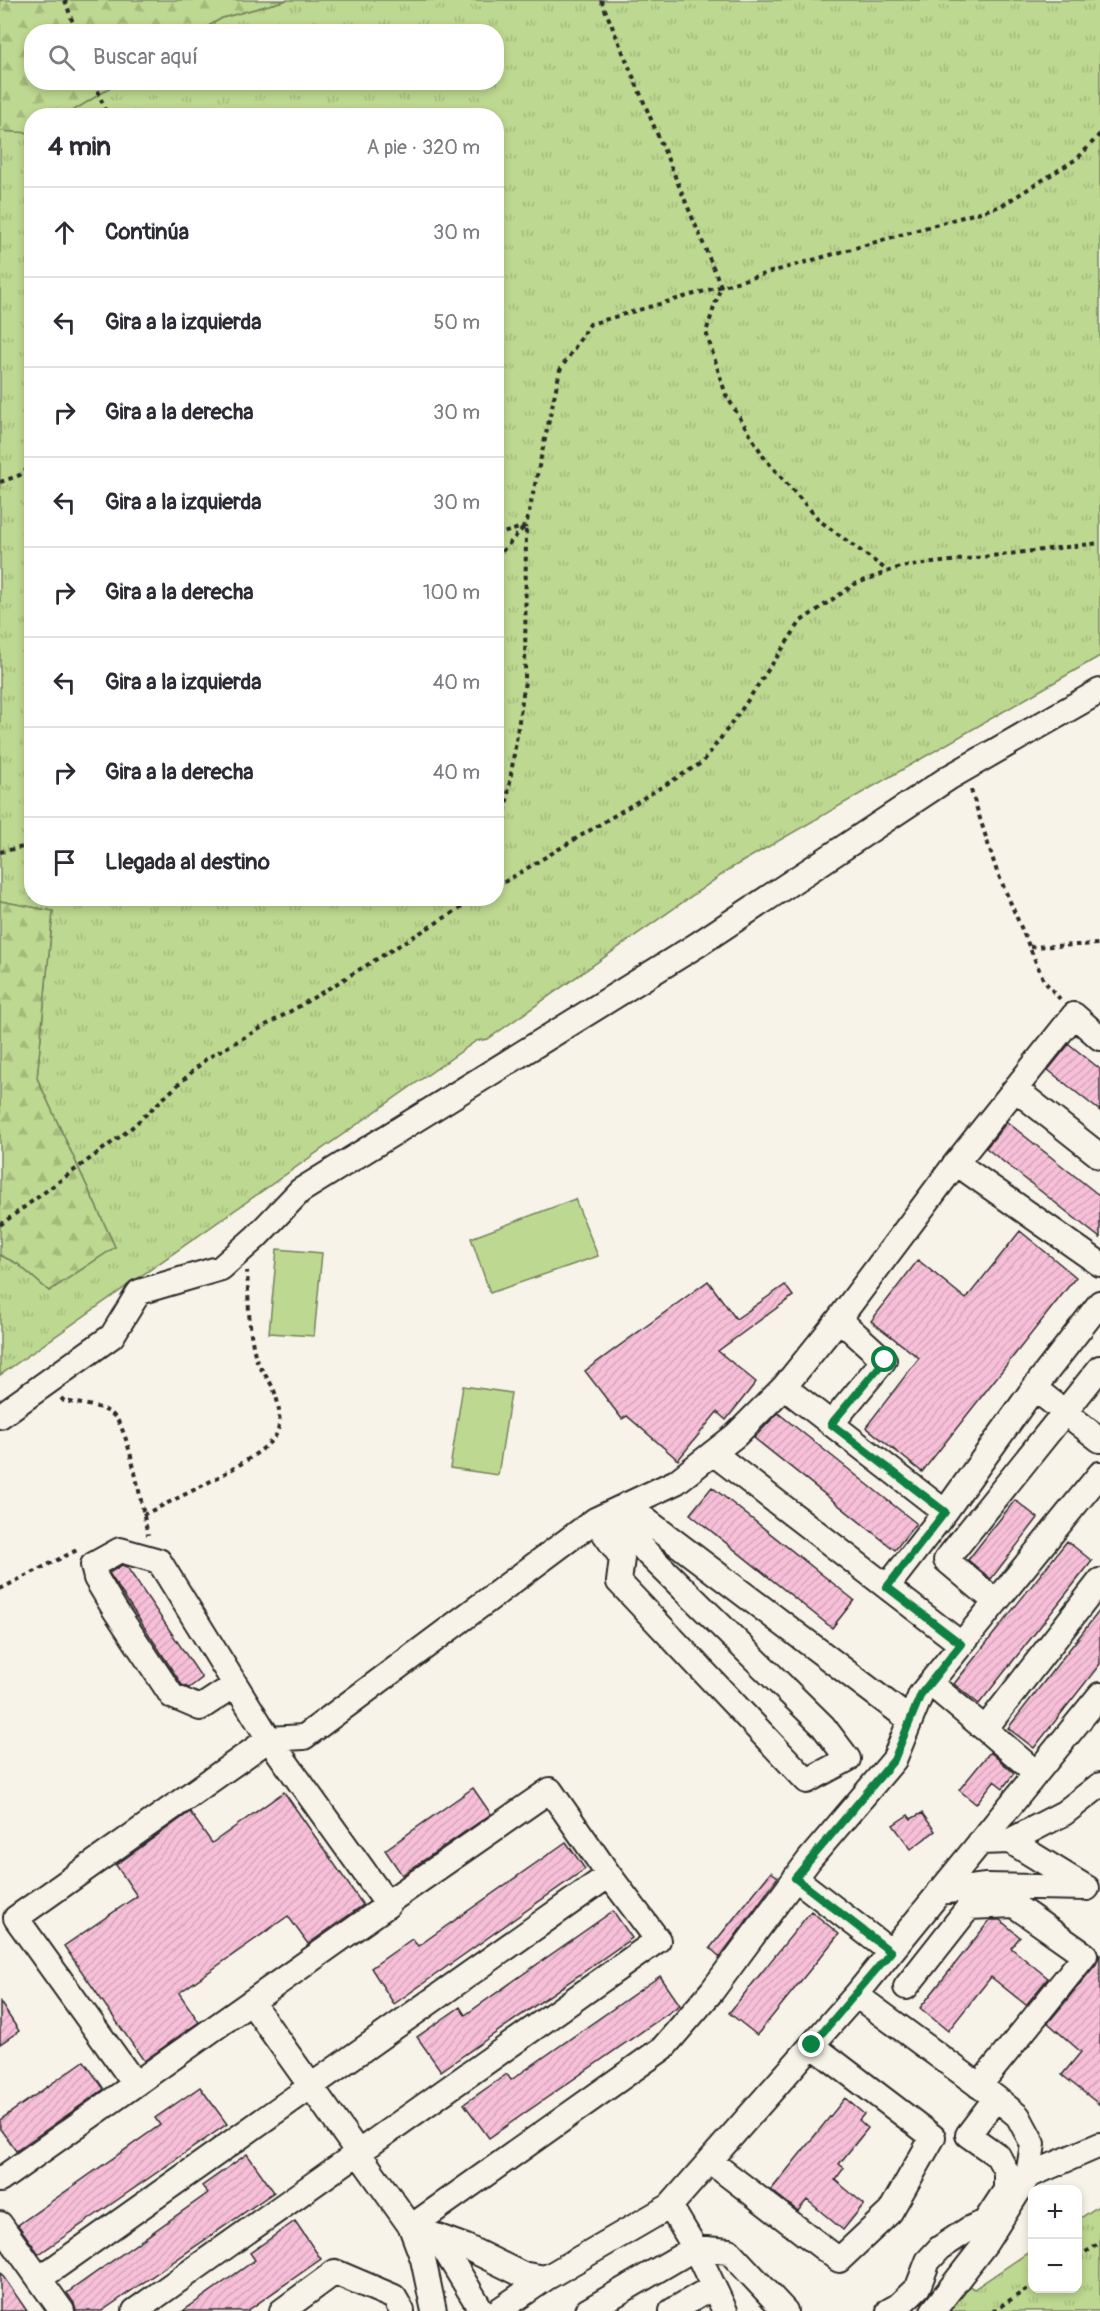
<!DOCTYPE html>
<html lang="es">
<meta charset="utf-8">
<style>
body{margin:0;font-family:Pangolin,sans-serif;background:#f7f7f7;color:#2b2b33}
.controls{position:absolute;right:18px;bottom:18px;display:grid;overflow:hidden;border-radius:12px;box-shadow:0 3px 9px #0003}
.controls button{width:54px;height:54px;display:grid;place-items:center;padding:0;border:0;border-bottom:2px solid #e1e1e2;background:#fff;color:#2b2b33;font:30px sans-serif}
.stop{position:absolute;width:18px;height:18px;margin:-14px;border:4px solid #0b8043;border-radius:50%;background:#fff}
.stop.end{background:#0b8043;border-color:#fff;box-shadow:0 2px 6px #0008}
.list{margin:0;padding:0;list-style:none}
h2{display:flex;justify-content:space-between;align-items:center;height:78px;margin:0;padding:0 24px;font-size:26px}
h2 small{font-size:20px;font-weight:400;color:#7c7c81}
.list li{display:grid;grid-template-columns:39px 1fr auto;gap:18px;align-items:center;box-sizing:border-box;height:90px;padding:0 24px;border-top:2px solid #e1e1e2}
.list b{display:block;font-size:22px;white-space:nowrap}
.list em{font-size:20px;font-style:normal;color:#7c7c81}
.icon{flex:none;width:33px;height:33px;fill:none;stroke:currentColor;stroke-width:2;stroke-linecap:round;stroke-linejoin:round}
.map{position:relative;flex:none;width:1100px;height:2311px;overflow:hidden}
.search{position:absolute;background:#fff;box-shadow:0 3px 9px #0003;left:24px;top:24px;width:480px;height:66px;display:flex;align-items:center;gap:15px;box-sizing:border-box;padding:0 21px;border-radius:24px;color:#7c7c81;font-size:22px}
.panel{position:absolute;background:#fff;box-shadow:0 3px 9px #0003;left:24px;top:108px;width:480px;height:798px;border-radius:24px}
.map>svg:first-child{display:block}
</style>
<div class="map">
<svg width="1100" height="2311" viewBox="0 0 1100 2311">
<defs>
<pattern id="grass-tufts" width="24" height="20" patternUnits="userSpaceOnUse" patternTransform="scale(1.5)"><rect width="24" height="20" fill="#bdd890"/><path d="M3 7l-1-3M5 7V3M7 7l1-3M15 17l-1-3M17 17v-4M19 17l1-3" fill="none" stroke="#a3ba7c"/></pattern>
<pattern id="forest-firs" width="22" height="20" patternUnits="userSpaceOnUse" patternTransform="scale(1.5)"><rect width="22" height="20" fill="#bdd890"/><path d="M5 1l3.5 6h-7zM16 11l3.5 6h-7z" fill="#a3ba7c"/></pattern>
<pattern id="building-hatch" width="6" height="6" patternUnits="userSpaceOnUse" patternTransform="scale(1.5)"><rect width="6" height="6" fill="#f7c0d8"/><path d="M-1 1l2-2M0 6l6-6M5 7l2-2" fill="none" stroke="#d4a5ba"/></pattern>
</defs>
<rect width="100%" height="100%" fill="#f7f3e8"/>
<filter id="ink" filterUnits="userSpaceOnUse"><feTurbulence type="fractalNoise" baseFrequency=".0167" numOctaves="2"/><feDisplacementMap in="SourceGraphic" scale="12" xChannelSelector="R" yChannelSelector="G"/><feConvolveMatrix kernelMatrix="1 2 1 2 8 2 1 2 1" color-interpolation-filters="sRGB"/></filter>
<g filter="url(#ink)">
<!-- grass -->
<path fill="url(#grass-tufts)" stroke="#74825e" stroke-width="1.5" d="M287 0H1100V656L733 867 488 1039 476 1041 0 1375V1255L18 1264 49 1291 115 1247 37 1078 53 911 0 901V131L32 133V898H496V116L66 115 118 83 496 82V32L200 31 222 18Z
M1100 2205V2311H943L963 2282 974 2289 1032 2250V2288H1078V2220Z"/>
<!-- forest -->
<path fill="url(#forest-firs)" stroke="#74825e" stroke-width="1.5" d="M0 0H287L222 18 200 31 32 32V82L118 83 66 115 32 116 31 133 0 131Z
M0 901 53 911 37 1078 115 1247 49 1291 18 1264 0 1255Z"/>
<!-- pitch -->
<path fill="#bdd890" stroke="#74825e" stroke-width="1.5" d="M575 1199 598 1256 490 1293 471 1238Z
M277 1249 322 1253 314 1336 269 1333Z
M463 1386 511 1393 498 1475 450 1468Z"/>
<!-- building -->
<path fill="url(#building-hatch)" stroke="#2b2b2b" stroke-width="1.5" d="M1069 1044 1100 1069V1111L1048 1070Z
M1007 1122 1100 1196V1238L986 1148Z
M1020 1231 1076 1277 922 1472 866 1427 919 1358 871 1321 918 1260 966 1299Z
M708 1281 736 1319 785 1285 793 1296 718 1351 756 1382 726 1420 717 1412 678 1460 627 1416 622 1419 585 1371Z
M778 1413 916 1523 895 1550 754 1438Z
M712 1487 854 1600 832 1628 690 1514Z
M1015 1500 1038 1518 991 1579 968 1560Z
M1067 1541 1092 1561 979 1704 954 1684Z
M122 1565 127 1567 202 1678 189 1688 182 1685 109 1573Z
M1100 1610V1664L1034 1748 1008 1728Z
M990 1752 1014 1773 1003 1788 994 1781 976 1804 959 1790Z
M473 1788 491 1814 402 1875 385 1850Z
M284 1792 363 1905 308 1944 288 1916 179 1993 199 2022 144 2061 64 1946 137 1896 116 1865 190 1812 212 1843Z
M922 1813 935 1831 911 1849 893 1825 908 1815 911 1819Z
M566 1842 585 1869 394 2004 371 1968 412 1939 418 1946Z
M771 1872 778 1877 720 1957 710 1948Z
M613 1911 632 1938 441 2071 417 2037 460 2007 465 2015Z
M811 1911 839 1934 757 2035 729 2013Z
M990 1920H1000L1020 1937 1011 1948 1048 1978 1026 2005 991 1977 948 2031 920 2008Z
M1100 1954V2105L1062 2075 1081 2052 1048 2023 1096 1964Z
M660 1976 680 2005 489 2138 464 2104 507 2074 511 2080Z
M0 2002 19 2031 0 2044Z
M84 2061 104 2089 16 2151 0 2129V2120Z
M200 2087 227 2124 39 2254 18 2225 160 2125 155 2118Z
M845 2098 864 2114 859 2120 868 2128 839 2164 844 2168 835 2180 864 2204 843 2230 807 2200 798 2211 771 2190Z
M247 2154 274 2192 102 2311H76L74 2303 67 2293 208 2193 202 2186Z
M295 2221 321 2259 247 2311H183L255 2260 250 2253Z
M0 2272 27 2311H0Z"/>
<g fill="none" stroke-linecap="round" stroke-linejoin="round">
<defs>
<path id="minor" d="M1015 1089 1100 1156
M956 1163 1074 1015 1100 1038
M1100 1303 1034 1388 1100 1440
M784 1387 945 1512 1034 1388
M0 1416 112 1336 139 1292 221 1268 256 1237 300 1191 697 945 950 777 1100 691
M831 1424 884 1360 839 1319
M713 1453 961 1644
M626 1505 910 1720
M595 1520 622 1558 619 1582 807 1781 848 1759 823 1726 648 1554 612 1512
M887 1587 945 1512
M996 1602 946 1560 1100 1368
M930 1683 985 1729 1100 1581
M235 1685 200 1708 172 1696 115 1610 96 1578 93 1565 120 1550 159 1561 269 1739 304 1737 595 1520 676 1482 736 1435 784 1387 839 1319 956 1163 1100 1264
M985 1729 1036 1773
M1010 1841 1064 1813 1100 1785
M980 1842 1010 1841 1085 1887
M795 1878 891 1952
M939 1892 986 1886 1087 1888
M387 1903 550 1790 609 1875
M906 1987 969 1907 1014 1905 1085 1955 979 2086
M251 2002 411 2227 663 2048 712 1991 809 1860 894 1760 921 1694 1100 1474
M996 2098 856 1995 1100 1695
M710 2161 839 2260 890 2212 933 2137 812 2045
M1028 2176 1100 2145
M0 2180 388 1905 269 1739 16 1918 135 2084
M670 2206 695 2248 725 2311
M0 2224 62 2311
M411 2227 466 2247 521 2274 546 2278
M411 2227 423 2259 434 2311
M428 2238 443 2247 482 2311
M39 2279 609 1875 658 1940 135 2311
M282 2311 335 2272 394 2297 402 2311
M498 2311 546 2278 670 2206 856 1995
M587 2311 695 2248 729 2251 785 2311
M672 2311 713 2287
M889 2311 898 2306 918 2287 928 2261 940 2248 969 2229 985 2222 1006 2190V2171L998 2156 968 2135 996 2098 1018 2116 1033 2144 1028 2176 985 2244 933 2311"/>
</defs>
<!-- minor casing -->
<use href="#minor" stroke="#2b2b2b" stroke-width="28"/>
<!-- path -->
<path stroke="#2b2b2b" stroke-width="4" stroke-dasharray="4.5 4.5" stroke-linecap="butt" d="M65 0 76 32
M601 0 721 286 706 332 726 395 765 459 820 521 888 571
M95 82 107 116
M0 482 20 475 32 465
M496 535 526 526 560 370 590 324 1001 206 1078 158 1100 134
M496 558 525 526
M971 790 996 869 1044 981 1060 999
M0 852 32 845
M496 874 525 681 526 526
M496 887 703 762 740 712 801 621 855 584 900 567 1100 543
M1030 947 1100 944
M0 1225 129 1130 206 1059 298 1007 477 898
M61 1398 64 1401C79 1404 102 1405 113 1415 130 1429 142 1510 148 1535
M143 1515C173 1500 259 1461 276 1435 283 1423 278 1397 272 1386 267 1376 259 1368 256 1358 248 1331 249 1300 247 1271
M0 1589 77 1550
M1078 2257 1100 2243
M993 2311 1032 2286"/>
<!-- minor -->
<use href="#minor" stroke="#f7f3e8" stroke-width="24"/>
</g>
</g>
<g fill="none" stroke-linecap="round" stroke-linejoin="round" filter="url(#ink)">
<!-- route -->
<path stroke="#0b8043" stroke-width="8" d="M812 2045 891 1952 795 1878 894 1760 921 1694 961 1644 887 1587 945 1512 831 1424 885 1360"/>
</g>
</svg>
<div class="controls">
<button>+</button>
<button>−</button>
</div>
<div class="stop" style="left:885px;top:1360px"></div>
<div class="stop end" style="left:812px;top:2045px"></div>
<div class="search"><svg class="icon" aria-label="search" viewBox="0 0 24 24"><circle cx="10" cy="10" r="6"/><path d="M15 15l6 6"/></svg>Buscar aquí</div>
<section class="panel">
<h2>4 min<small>A pie · 320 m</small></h2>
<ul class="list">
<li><svg class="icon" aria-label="ahead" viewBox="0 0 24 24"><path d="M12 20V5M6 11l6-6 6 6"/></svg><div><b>Continúa</b></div><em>30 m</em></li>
<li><svg class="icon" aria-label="left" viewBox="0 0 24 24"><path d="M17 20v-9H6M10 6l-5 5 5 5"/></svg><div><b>Gira a la izquierda</b></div><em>50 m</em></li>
<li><svg class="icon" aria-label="right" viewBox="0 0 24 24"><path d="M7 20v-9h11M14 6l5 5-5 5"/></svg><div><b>Gira a la derecha</b></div><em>30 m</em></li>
<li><svg class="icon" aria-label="left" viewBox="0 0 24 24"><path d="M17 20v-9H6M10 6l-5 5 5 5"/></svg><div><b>Gira a la izquierda</b></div><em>30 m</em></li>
<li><svg class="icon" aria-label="right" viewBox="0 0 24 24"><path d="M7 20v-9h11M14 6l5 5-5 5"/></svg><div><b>Gira a la derecha</b></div><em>100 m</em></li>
<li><svg class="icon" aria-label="left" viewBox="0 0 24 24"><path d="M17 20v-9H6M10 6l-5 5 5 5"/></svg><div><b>Gira a la izquierda</b></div><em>40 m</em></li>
<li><svg class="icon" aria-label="right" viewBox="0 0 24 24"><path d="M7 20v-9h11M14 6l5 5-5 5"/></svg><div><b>Gira a la derecha</b></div><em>40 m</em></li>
<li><svg class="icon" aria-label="arrive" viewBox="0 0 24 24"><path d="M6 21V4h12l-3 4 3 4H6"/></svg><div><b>Llegada al destino</b></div></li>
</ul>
</section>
</div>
